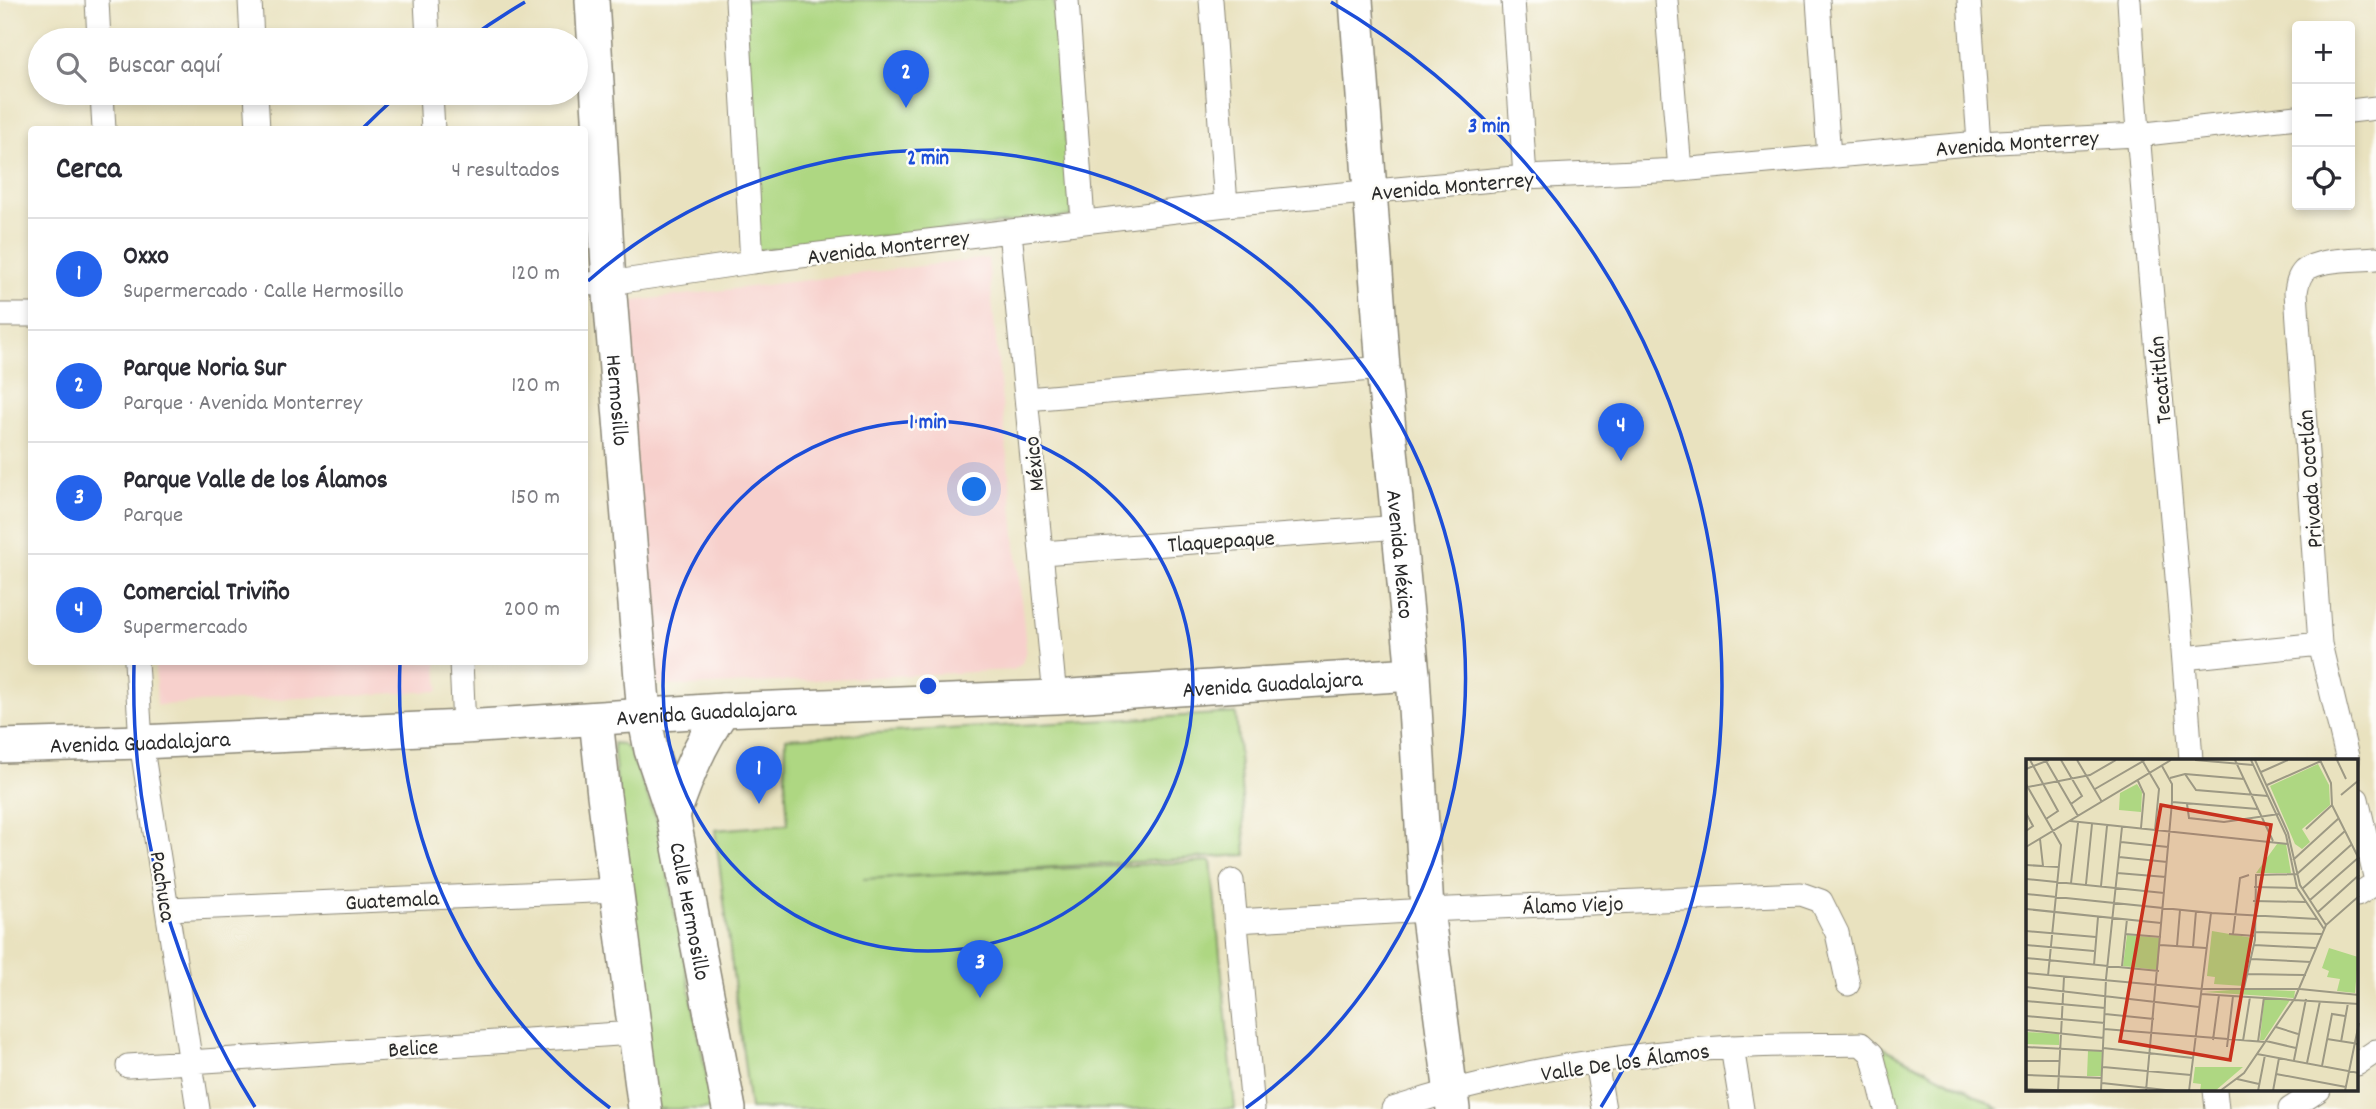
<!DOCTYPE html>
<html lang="es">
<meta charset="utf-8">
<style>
body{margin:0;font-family:Dekko,sans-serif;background:#f2f2f3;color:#2b2b33}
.controls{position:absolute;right:21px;top:21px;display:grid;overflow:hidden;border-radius:7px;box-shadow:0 4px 10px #0003}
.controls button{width:63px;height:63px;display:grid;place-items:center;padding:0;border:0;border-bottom:2px solid #e1e1e2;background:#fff;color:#2b2b33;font:35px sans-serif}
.you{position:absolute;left:975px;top:490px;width:24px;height:24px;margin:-18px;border:5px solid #fff;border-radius:50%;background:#1a73e8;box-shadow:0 0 0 10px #1a73e833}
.badge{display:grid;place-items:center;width:46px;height:46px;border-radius:50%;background:#2563eb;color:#fff;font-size:23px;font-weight:700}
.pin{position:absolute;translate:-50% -58px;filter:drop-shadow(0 2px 4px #0008)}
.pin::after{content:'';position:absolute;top:37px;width:24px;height:21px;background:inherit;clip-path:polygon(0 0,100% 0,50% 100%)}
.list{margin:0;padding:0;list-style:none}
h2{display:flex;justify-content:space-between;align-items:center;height:91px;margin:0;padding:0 28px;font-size:30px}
h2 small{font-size:23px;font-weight:400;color:#7c7c81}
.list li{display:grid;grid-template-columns:46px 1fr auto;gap:21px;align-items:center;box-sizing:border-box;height:112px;padding:0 28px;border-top:2px solid #e1e1e2}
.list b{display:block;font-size:26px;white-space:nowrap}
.list p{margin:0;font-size:23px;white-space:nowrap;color:#7c7c81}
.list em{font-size:23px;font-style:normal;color:#7c7c81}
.icon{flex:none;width:38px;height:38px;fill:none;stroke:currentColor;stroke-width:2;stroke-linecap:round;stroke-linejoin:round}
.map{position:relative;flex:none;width:2376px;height:1109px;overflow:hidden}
.search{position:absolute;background:#fff;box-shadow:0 4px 10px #0003;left:28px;top:28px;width:560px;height:77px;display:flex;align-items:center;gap:18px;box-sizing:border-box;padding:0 24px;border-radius:38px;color:#7c7c81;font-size:26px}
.panel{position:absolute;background:#fff;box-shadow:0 4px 10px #0003;left:28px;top:126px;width:560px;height:539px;border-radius:7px}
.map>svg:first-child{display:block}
</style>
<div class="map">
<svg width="2376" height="1109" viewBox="0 0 2376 1109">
<rect width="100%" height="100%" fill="#fdfcf7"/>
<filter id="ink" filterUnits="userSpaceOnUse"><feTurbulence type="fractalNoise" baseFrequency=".0143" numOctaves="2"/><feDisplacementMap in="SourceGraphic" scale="14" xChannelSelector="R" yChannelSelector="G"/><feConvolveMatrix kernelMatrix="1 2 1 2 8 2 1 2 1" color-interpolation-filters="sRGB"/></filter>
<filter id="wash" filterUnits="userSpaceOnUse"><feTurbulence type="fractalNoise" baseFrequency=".00686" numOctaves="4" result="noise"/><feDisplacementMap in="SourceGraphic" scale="28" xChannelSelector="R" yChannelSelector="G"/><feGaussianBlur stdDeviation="1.57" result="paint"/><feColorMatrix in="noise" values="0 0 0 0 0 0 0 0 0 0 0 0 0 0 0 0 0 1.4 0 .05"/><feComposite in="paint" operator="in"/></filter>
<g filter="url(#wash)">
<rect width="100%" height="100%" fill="#e9e2bf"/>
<!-- built -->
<path fill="#f7d0cc" d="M988 258 1026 649 1022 664 1013 670 693 686 660 685 650 679 626 314 634 301Z
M155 662H437L439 691 157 705Z"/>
<!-- green -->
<path fill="#aed782" stroke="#6c8156" stroke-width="2" d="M744 0H1054L1072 216 755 251Z
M1236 713 1246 855 863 879 1211 861 1235 1109H750L715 830 788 824 785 779 786 738Z
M613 743 622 744 629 750 658 823 713 1109H649Z
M1880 1046 1967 1090 1999 1109H1891Z"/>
</g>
<g filter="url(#ink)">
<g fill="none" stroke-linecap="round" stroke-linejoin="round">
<defs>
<path id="street" d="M97 0 99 40
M250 0 252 40
M426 0 428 40
M737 0 752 262
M1067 0 1083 221
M1211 0 1226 205
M1513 0 1525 177
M1666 0 1680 170
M1818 0 1829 157
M1969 0 1979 143
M2129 0C2144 254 2175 507 2191 761
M102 93 104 130
M256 93 258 130
M431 93 433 130
M2350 111 2376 108
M1010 231 1055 697
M584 284 609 283 752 262 1226 205 1525 177 1680 170 1979 143 2137 135 2297 117
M0 315H32
M1027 399 1383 368
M1042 553 1400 527
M2184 658 2320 644
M136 662 141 742 198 1109
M461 662 464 727
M2348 761 2320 644 2296 292C2297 285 2298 277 2304 271 2318 258 2357 260 2376 258
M2357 799 2376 881
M1232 881 1253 1109
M2357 895 2376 883
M168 909 616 890
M1236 921 1427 910 1801 894 1821 901 1837 933 1848 984
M1732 1047 1742 1109
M1596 1062 1604 1109
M2357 1064 2376 1051
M128 1066 634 1033
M2215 1090 2217 1109
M1393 1109C1500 1073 1620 1054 1733 1047 1775 1044 1818 1045 1861 1044L1872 1054 1886 1109
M2290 1109 2319 1090"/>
<g id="secondary">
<path id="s1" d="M592 0 609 283 644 715 651 750 673 816 729 1109"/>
<path id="s2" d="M1356 0 1383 368 1413 674 1427 910 1453 1109"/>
<path d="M596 719 604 795 645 1109"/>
<path id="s3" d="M0 746 141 742 464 727 723 710 1055 697 1413 674"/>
<path d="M673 816C688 774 698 747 723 710"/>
</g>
</defs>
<!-- street casing -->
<use href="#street" stroke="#8a8675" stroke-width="25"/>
<!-- secondary casing -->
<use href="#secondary" stroke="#8a8675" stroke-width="36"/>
<!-- street -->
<use href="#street" stroke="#fff" stroke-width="23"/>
<!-- secondary -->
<use href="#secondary" stroke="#fff" stroke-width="33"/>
</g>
</g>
<!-- distance rings -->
<g fill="none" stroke="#1d4ed8" stroke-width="3.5">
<circle cx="928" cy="686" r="265"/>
<path d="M610 1108A529 529 0 0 1 400 663M588 281A529 529 0 1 1 1246 1108"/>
<path d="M255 1107A794 794 0 0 1 134 665M362 129A794 794 0 0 1 397 96M467 40A794 794 0 0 1 525 2M1331 2A794 794 0 0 1 1601 1107"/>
</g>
<g text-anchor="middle" stroke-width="5" stroke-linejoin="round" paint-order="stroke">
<!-- street labels -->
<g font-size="23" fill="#2b2b2b" stroke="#fdfcf7">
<text transform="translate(2017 142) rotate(-4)" y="8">Avenida Monterrey</text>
<text transform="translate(1452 185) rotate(-5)" y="8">Avenida Monterrey</text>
<text transform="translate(888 246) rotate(-7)" y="8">Avenida Monterrey</text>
<text transform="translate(2159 380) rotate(-95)" y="8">Tecatitlán</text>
<text dy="8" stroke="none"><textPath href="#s1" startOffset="401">Hermosillo</textPath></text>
<text transform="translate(1033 464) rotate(-96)" y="8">México</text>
<text transform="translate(2309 479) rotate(-94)" y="8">Privada Ocotlán</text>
<text transform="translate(1221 540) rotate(-4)" y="8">Tlaquepaque</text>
<text dy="8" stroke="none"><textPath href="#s2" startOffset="556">Avenida México</textPath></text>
<text dy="8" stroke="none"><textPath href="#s3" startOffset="1274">Avenida Guadalajara</textPath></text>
<text dy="8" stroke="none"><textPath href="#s3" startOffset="707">Avenida Guadalajara</textPath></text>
<text dy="8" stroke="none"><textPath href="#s3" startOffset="140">Avenida Guadalajara</textPath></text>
<text transform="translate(164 886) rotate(81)" y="8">Pachuca</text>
<text transform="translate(392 899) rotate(-3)" y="8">Guatemala</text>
<text transform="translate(1573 904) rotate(-2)" y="8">Álamo Viejo</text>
<text dy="8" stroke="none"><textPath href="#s1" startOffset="919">Calle Hermosillo</textPath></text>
<text transform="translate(413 1047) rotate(-4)" y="8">Belice</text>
<text transform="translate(1625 1061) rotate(-8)" y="8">Valle De los Álamos</text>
</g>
</g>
<!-- overview -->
<g transform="translate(2026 759)">
<rect width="332" height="332" fill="#e9e2bf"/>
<path d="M292 5 303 26 304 46 276 70 284 83 276 90 269 85 244 27ZM111 25 116 33 115 53 93 51 94 34ZM251 85H260L265 114H230ZM186 172 227 179 218 227 188 225 189 218 181 217ZM101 176 134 179 132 211 97 207ZM303 189 332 198 329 234 311 232 314 220 301 218 303 212 296 209ZM218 230 269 232 268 239 178 233ZM238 240 264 241 238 281H234ZM0 273 33 275V286L0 285ZM62 292H76L75 317H61ZM169 308H217L189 332H174L175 325 167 324Z" fill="#aed782"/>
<path fill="none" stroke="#9d9984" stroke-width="2" d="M4 1 32 52 20 60M35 1 56 37 45 45M51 1 76 43M116 1 133 30 129 71M169 1 227 6M209 1 247 82M225 1 260 76 271 129 298 170M229 1 262 74 274 126 300 166M294 1 305 24 306 46 333 100M311 1 320 20M20 2 52 57M0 10 23 1M235 13 262 1M159 15 170 31 242 37M144 19 159 15 218 20M112 22 118 35 115 69M0 25 35 86 22 217M241 26 295 2M2 28 64 16 90 1M69 30 119 1M315 36 333 21M146 43 232 50M161 45 163 59 198 63 253 55M0 54 7 67 0 72M44 62 262 85M280 70 306 46M14 80 17 107M95 83 142 88M0 88 145 1M93 98 141 103M267 101 313 59M0 106 32 108M91 114 140 118M0 120 138 134M45 124 52 64M60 125 66 65M75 127 81 67M228 128 271 129M276 130 326 85M0 135 185 154 163 332M284 141 332 99M227 142 280 143M0 150 135 164M292 153 333 116M185 154 291 160M0 172 70 178M229 173 296 175M99 175 135 178M203 175 229 177M207 175 214 119 223 116M0 186 68 192M134 186 180 189M228 186 290 189M151 187 154 151M167 188 170 152M0 199 133 212M225 200 285 203M68 206 72 158M96 207 101 160M0 214 176 230H274L333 236M222 215 280 216M0 228 173 248M218 229 229 181 230 116 271 115 319 72M175 235 333 245M0 242 79 249M79 255 128 260M0 257 79 264M250 268 272 275M78 270 239 283M0 271 78 279M301 280 333 285M187 281 193 236M217 282 224 238M240 282 270 289M232 283 238 238M315 283 322 244M0 288 77 292M201 288 207 237M77 289 167 299M231 295 333 314M268 301 280 240M0 302H34M281 304 294 242M296 307 306 255 319 257M77 308 165 316M250 315 320 328M0 316 76 319M211 320 233 325M76 324 149 332M0 330 55 332M32 332 38 218M75 332 80 220 96 68M120 332 146 43V25L136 7M194 332 218 314 269 239 300 166 333 137M232 332 239 296M247 332 253 299M319 332 333 264"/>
<path fill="#c8321e" fill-opacity="0.15" stroke="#c8321e" stroke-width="3.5" d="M135 46 245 66 204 301 94 282Z"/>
<rect width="332" height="332" fill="none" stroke="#2b2b2b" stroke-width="3.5"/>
</g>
<circle cx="928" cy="686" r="10" fill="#1d4ed8" stroke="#fdfcf7" stroke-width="3.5"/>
<g font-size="21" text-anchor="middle" font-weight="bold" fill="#1d4ed8" stroke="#fdfcf7" stroke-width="5" stroke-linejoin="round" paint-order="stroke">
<text x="1489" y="132">3 min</text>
<text x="928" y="164">2 min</text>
<text x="928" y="428">1 min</text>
</g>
</svg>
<div class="controls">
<button>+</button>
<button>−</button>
<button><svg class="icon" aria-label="locate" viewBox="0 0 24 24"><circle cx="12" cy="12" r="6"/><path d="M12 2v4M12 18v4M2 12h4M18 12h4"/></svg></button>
</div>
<div class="you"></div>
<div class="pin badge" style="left:759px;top:804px">1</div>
<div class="pin badge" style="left:906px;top:108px">2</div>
<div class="pin badge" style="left:980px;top:998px">3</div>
<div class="pin badge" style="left:1621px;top:461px">4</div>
<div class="search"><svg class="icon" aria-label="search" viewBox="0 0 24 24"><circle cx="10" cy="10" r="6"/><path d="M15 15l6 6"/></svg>Buscar aquí</div>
<section class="panel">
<h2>Cerca<small>4 resultados</small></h2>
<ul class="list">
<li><span class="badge">1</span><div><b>Oxxo</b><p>Supermercado · Calle Hermosillo</p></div><em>120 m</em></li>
<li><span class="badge">2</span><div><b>Parque Noria Sur</b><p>Parque · Avenida Monterrey</p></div><em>120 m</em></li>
<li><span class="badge">3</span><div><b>Parque Valle de los Álamos</b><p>Parque</p></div><em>150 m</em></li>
<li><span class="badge">4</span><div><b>Comercial Triviño</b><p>Supermercado</p></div><em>200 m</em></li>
</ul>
</section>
</div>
